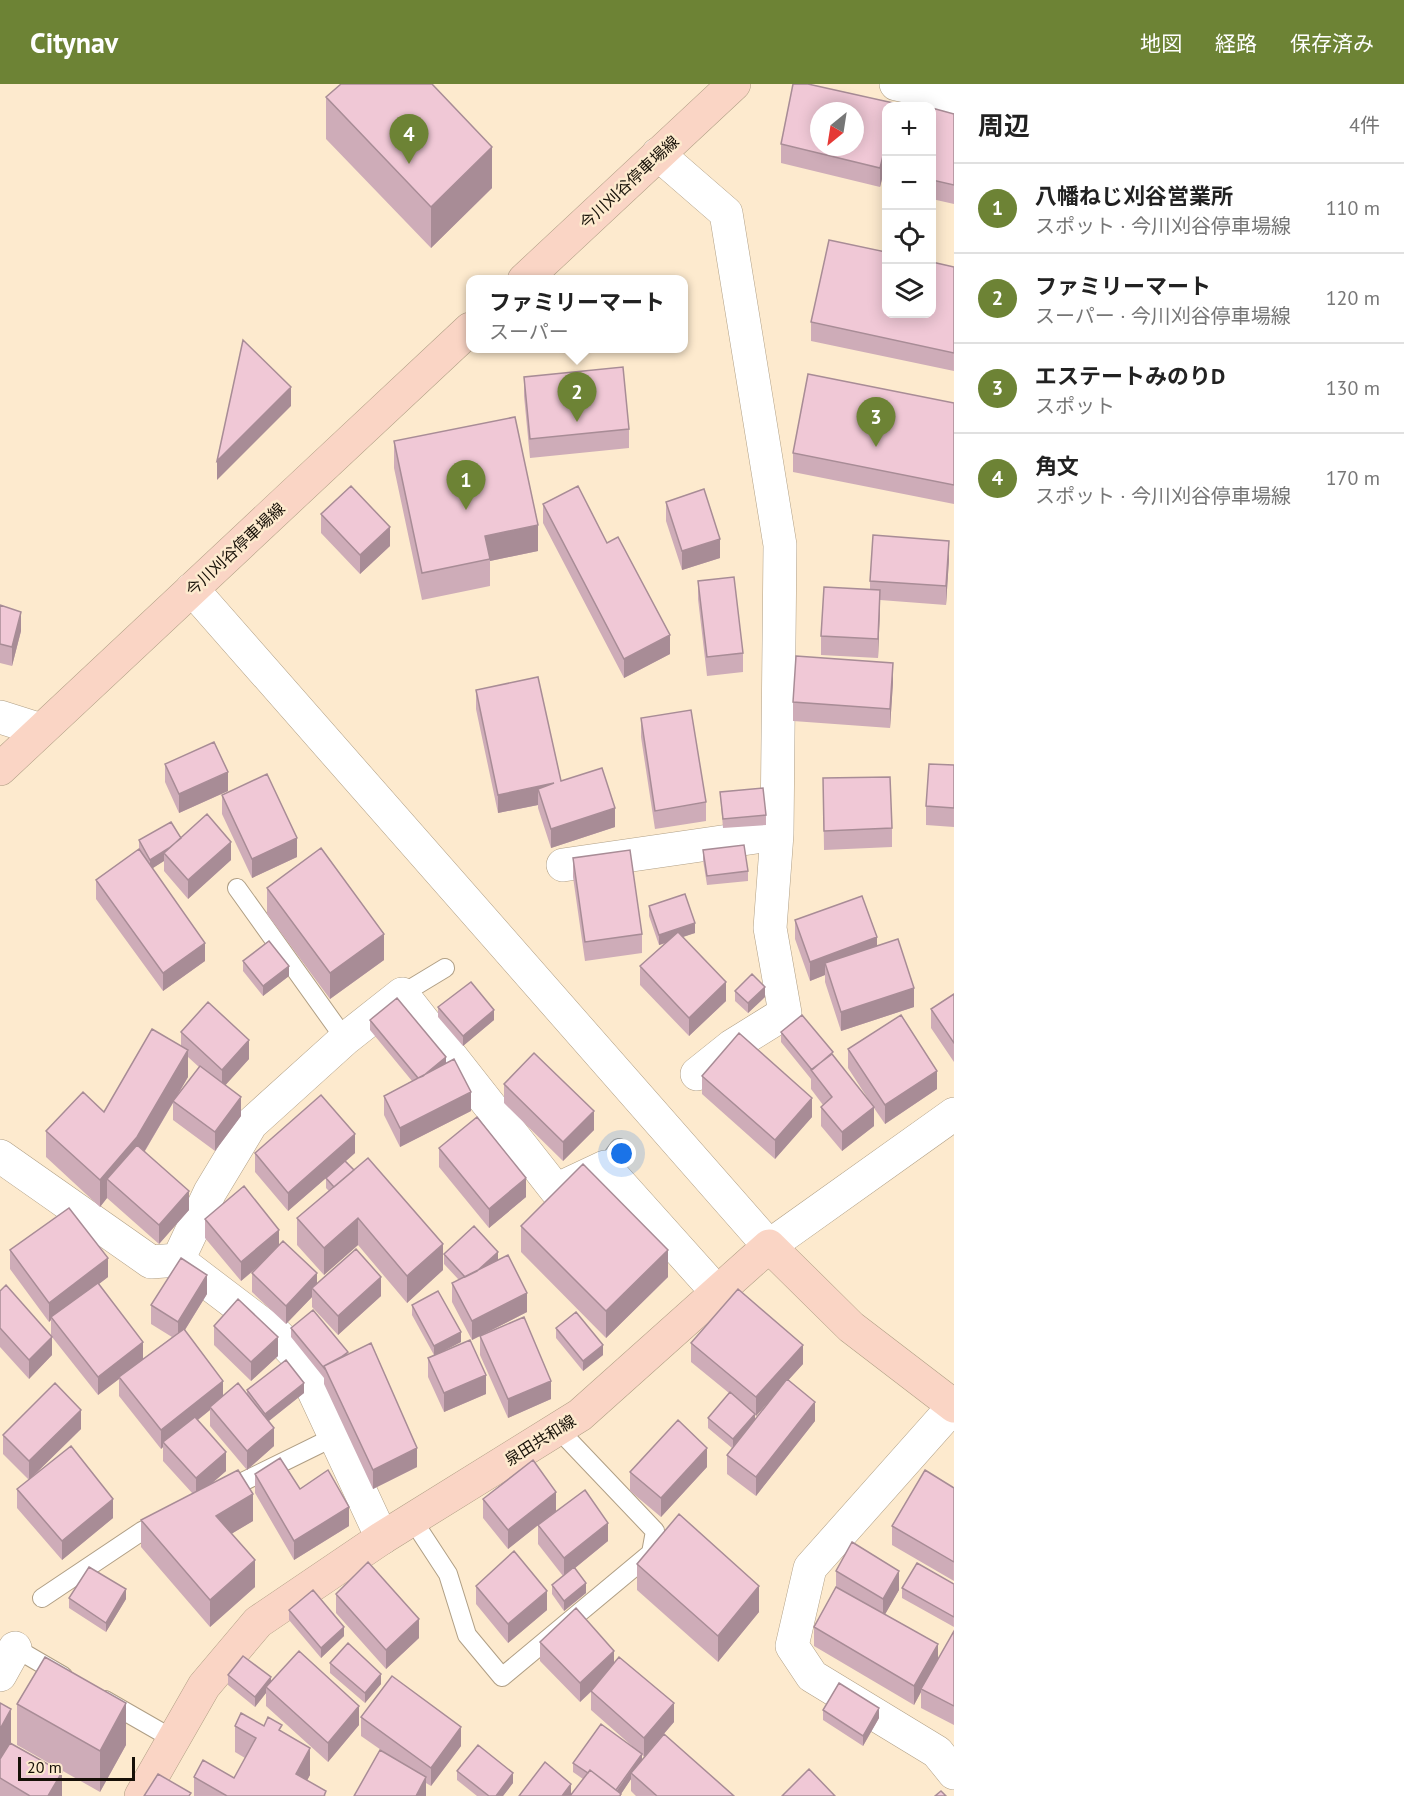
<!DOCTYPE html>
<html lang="ja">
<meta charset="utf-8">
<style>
body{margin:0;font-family:"PT Sans","Noto Sans JP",sans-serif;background:#f6f6f6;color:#222}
.controls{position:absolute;right:18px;top:18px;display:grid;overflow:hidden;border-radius:12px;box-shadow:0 3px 15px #0003}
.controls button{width:54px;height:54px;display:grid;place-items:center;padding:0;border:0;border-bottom:2px solid #e0e0e0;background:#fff;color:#222;font:30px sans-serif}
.compass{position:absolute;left:810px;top:18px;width:54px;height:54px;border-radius:50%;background:#fff;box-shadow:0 3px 15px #0003;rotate:210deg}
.scale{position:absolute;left:18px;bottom:15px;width:117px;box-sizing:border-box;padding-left:6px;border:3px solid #161007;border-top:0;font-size:16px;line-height:21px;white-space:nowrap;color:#161007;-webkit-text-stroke:4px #fdeace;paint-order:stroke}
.you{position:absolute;left:622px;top:1070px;width:21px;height:21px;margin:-15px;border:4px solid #fff;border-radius:50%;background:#1a73e8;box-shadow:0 0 0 9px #1a73e833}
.badge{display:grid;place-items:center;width:39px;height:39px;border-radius:50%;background:#6d8335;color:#fff;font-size:20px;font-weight:700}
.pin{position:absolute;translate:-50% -50px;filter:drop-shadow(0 2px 3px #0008)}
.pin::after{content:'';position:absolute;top:32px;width:21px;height:18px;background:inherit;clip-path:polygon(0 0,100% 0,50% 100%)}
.popup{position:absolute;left:466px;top:191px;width:222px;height:78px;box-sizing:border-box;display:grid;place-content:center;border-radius:12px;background:#fff;filter:drop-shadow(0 2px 4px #0005);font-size:20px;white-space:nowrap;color:#767676}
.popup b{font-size:22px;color:#222}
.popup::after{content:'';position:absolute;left:50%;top:100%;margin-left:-12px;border:12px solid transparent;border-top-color:#fff}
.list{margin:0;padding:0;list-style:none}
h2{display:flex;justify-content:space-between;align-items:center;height:78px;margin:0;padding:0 24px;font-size:26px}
h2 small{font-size:20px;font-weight:400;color:#767676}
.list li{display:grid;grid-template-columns:39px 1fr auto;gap:18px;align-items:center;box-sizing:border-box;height:90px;padding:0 24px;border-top:2px solid #e0e0e0}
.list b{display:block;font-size:22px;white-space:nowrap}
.list p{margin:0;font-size:20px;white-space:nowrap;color:#767676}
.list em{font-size:20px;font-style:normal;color:#767676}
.icon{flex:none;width:33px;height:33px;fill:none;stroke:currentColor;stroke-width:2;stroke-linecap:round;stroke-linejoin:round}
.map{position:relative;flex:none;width:954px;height:1712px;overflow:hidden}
header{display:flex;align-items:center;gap:36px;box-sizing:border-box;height:84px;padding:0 30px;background:#6d8335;color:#fff}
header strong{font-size:28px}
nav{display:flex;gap:33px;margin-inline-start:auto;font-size:21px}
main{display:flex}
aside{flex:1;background:#fff}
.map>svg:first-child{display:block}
</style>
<header>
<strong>Citynav</strong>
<nav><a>地図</a><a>経路</a><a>保存済み</a></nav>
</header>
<main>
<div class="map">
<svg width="954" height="1712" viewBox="0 0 954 1712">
<rect width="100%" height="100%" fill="#fdeace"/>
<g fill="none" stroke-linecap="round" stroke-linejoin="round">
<defs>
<path id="service" d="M237 804 345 955
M402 910 445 884
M605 1083 619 1064
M224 1407 336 1352
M412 1435 448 1490 467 1551 502 1593 651 1469 655 1447 558 1345
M42 1514 142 1447 162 1437
M15 1564 63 1592
M105 1616 173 1655"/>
<path id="minor" d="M658 70 726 129 780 461 777 750 770 844 785 929 732 962 697 990
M0 633 41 646
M563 781 777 750
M0 1072 151 1178 178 1176 278 1252 298 1273 382 1454
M769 1162 954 1030
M178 1176 210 1108 251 1040 345 955 402 910 556 1106 605 1083 717 1208
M954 1322 810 1484 792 1562 812 1592 937 1668 954 1689
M0 1591 15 1564"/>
<path id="tertiary" d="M896 0 954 13
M192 505 769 1162"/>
<path id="secondary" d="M524 196 734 0
M0 685 470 245
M141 1712 204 1602 258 1538 382 1454 580 1331 769 1162 851 1243 954 1322"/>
</defs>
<!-- service casing -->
<use href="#service" stroke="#b09f85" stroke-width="20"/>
<!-- minor casing -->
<use href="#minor" stroke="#b09f85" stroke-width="34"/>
<!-- tertiary casing -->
<use href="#tertiary" stroke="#b09f85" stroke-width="34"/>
<!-- secondary casing -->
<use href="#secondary" stroke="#b09f85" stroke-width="34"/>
<!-- service -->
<use href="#service" stroke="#fff" stroke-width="18"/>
<!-- minor -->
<use href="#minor" stroke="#fff" stroke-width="33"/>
<!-- tertiary -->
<use href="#tertiary" stroke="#fff" stroke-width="33"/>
<!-- secondary -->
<use href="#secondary" stroke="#fad5c5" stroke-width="33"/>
</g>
<!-- wall -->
<path fill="#ceacb8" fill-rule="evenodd" d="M793 0H808L898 20V22H886V79L880 103 781 79V60ZM819 27H855V63H819Z
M326 13 492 104 431 164 326 55Z
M932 24 954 30V120L932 115Z
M954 183V287L811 257V238Z
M524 293 629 345V364L530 374 524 312Z
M954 319V420L793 388V369Z
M394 357 538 467 490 477V502L422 516 394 384Z
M666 418 720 474 682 486 666 437Z
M543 420 670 570 624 594 543 439Z
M321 430 390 462 360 490 321 449Z
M949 475 946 521 880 516 878 574 821 571V552L870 505V497Z
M698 497 743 569V588L707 592 698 515Z
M0 521 21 547 12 582 0 579Z
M893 598 890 644 793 637V618Z
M476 606 561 697 615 743 551 764 538 724V721L498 729 476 625Z
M641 634 706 718V737L655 745 641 653Z
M165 680 228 707 179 729 165 698Z
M954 681V743L926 741V722Z
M823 694 892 744V763L824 766Z
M720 708 766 731V741L723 744Z
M222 711 297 773 252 794 222 730Z
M181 754 231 776 188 815 164 787V777L152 784 205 877 163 907 96 815V796L139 766V756Z
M703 766 748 787V797L707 801 703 776Z
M573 774 642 850V869L585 877 573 793Z
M267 804 384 876 330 915 267 830Z
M649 822 695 849 682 853 726 917 689 952 640 901V882L666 859 659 861 649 832Z
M795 836 877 863 914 923 841 947 825 898V891L810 897 795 855Z
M243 877 289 892 263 912 243 887Z
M735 907 765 913 748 929 735 917Z
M954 910V978L931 944V925Z
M438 923 494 936 463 962 438 933Z
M370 936 446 979 471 1027 400 1063 384 1031V1012L412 997 370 946Z
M181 948 249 975 225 1001 241 1032 215 1067 173 1036V1019L145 1067 189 1126 159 1160 107 1114 100 1123 46 1073V1047L104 1028 181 962ZM188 973 199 983 177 1012 188 993Z
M781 948 833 971 872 1021 848 984V965L937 1005 885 1040 874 1024V1042L842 1067 821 1042V1023L823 1021 811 1005V995L781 958Z
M702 992 812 1033 775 1075 702 1010Z
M504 1000 594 1046 563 1077 504 1019Z
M439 1064 526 1113 489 1144 439 1083Z
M255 1069H355L346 1077 443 1186 407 1219 358 1161 324 1191 297 1161V1134L329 1107 326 1104V1094L288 1127 255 1088Z
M205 1135 279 1161 317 1200 381 1212 338 1251 312 1223V1213L286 1240 252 1208V1189L263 1179 241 1197 205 1154Z
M521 1142 668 1193 606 1254 521 1168Z
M10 1166 108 1193 99 1200 143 1275 172 1253 151 1240V1221L207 1210 185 1246 223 1312 247 1310V1306L304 1309 269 1337 274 1362 247 1386 210 1342V1326L198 1336 226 1387 210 1401 253 1437 231 1450 255 1503 210 1543 141 1463V1436L193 1410 163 1377V1363L161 1365 119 1312V1295L98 1311 52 1253V1271L29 1295 0 1263V1207L51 1252V1236L49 1238 10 1185Z
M444 1170 498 1176 527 1228 472 1256 452 1218V1199L459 1196 444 1180Z
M412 1221 461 1258 445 1266 486 1310 444 1328 428 1293V1274L434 1271 412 1231Z
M214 1242 278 1272 251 1297 214 1261Z
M291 1244 348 1270 417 1383 373 1405 324 1300V1294L291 1253Z
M556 1244 603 1271 583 1287 556 1254Z
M480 1252 551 1315 508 1334 480 1271Z
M691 1259 803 1280 788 1296 815 1337 756 1412 727 1390V1371L732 1364 708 1344V1334L729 1309 691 1278ZM770 1316 755 1335V1331L756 1332Z
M81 1345 30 1395 113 1434 62 1476 17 1424V1405L29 1396 3 1370V1351Z
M707 1383 661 1433 630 1407V1388Z
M255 1390 300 1405 349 1442 294 1476 255 1409Z
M954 1404V1497L892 1461V1442Z
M483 1415 556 1427 540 1439 608 1457 575 1484 586 1509 564 1527 552 1510V1501L563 1492 538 1460V1441L508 1465 483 1434Z
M637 1480 759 1528 718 1578 637 1506Z
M836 1487 899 1506 885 1530 938 1576 954 1547V1641L921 1624V1608L914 1621 814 1562V1543L836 1503Z
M954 1500V1543L902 1514V1504Z
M476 1502 547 1526 508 1559 476 1520Z
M336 1510 419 1554 386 1585 336 1529Z
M69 1514 126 1515 106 1548 69 1524Z
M289 1526 344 1552 321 1574 289 1536Z
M540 1558 614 1579 674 1638 644 1673 642 1671V1675L734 1712H636L631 1707V1695L621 1710V1712L571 1710 583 1695 573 1688V1679L632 1662 591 1626V1608L580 1618 540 1577Z
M330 1579 381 1600 365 1619 330 1589Z
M228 1591 271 1598 359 1641 328 1678 266 1622V1609L255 1623 228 1601Z
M0 1619 11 1660 62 1712H0Z
M17 1620 126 1661 100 1708 17 1661Z
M823 1626 879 1634 863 1662 823 1636Z
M361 1633 461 1662 431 1702 426 1699V1712L384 1668 361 1652Z
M235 1642H264L282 1648 310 1691 307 1696 326 1712H194V1693L234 1694 245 1674 235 1668Z
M457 1687 513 1699 503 1712H477L457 1696Z"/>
<!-- shaded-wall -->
<path fill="#a88c96" d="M886 60V79L880 103V84Z
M492 63V104L431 164V123Z
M291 303V322L217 396V377Z
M538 441V467L490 477 485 452Z
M390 443V462L360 490V471Z
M720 455V474L682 486V467Z
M949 457V475L946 521V502Z
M880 506V525L878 574V555Z
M21 528V547L12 582V563Z
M670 551V570L624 594V575Z
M893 579V598L890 644V625Z
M228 688V707L179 729V710Z
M554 699 538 705V721L498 729V711Z
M615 724V743L551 764V745Z
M297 754V773L252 794V775Z
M182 756 164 769V777L150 786V776Z
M231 758V776L188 815V796Z
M695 839V849L659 861V851Z
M384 850V876L330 915V889Z
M877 853V872L825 879V891L810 897V878Z
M205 859V877L163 907V889Z
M289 882V892L263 912V902Z
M726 898V917L689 952V934Z
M765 903V913L748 929V919Z
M914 904V923L841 947V928Z
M494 926V936L463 962V952Z
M249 956V975L222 1005V986Z
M188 966V993L137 1080 107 1095V1114L100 1123V1096Z
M446 973V982L419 995Z
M937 987V1005L885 1040V1021Z
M471 1008V1027L400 1063V1044Z
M241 1013V1032L215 1067V1048Z
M812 1014V1033L775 1075V1056Z
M874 1023V1042L842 1067V1048Z
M594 1027V1046L563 1077V1058Z
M355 1050V1069L288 1127V1109Z
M526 1094V1113L489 1144V1125Z
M189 1107V1126L159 1160V1141Z
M358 1134V1161L324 1191V1164Z
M279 1146V1164L241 1197V1178Z
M443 1160V1186L407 1219V1192Z
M668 1166V1193L606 1254V1227Z
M498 1168V1178L467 1195Z
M108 1174V1193L53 1235 51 1233V1236L49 1238V1219Z
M317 1189V1208L312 1204V1213L286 1240V1222Z
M207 1191V1210L178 1257V1238Z
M381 1193V1212L338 1251V1232Z
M527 1209V1228L472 1256V1237Z
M461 1248V1258L434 1272V1262Z
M52 1253V1271L29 1295V1276Z
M278 1253V1272L251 1297V1278Z
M143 1258V1277L119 1293V1295L98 1311V1293Z
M603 1261V1271L583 1287V1277Z
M803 1261V1280L756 1332V1313Z
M486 1291V1310L444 1328V1309Z
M223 1297V1316L210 1323V1326L166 1361 163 1358V1363L161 1365V1346Z
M551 1297V1315L508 1334V1315Z
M304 1299V1309L265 1340V1330Z
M815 1318V1337L756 1412V1393Z
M81 1326V1345L29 1396V1377Z
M755 1330V1340L733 1365V1355Z
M274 1344V1362L247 1386V1367Z
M417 1364V1383L373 1405V1386Z
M707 1364V1383L661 1433V1414Z
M226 1368V1387L196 1413V1394Z
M556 1408V1427L508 1465V1446Z
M253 1410V1437L216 1459V1432Z
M113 1415V1434L62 1476V1457Z
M349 1423V1442L294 1476V1457Z
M608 1439V1457L564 1493V1474Z
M255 1476V1503L210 1543V1516Z
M899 1487V1506L883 1534V1515Z
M586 1499V1509L564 1527V1517Z
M759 1502V1528L718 1578V1552Z
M126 1505V1515L106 1548V1539Z
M547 1507V1526L508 1559V1540Z
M419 1535V1554L386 1585V1566Z
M344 1543V1552L321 1574V1564Z
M938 1560V1578L921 1605V1608L914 1621V1602Z
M614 1567V1585L580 1618V1599Z
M381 1590V1600L365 1619V1609Z
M271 1593V1603H266V1609L255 1623V1613Z
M126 1619V1661L100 1708V1667Z
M674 1619V1638L644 1673V1654Z
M359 1622V1641L328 1678V1659Z
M879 1624V1634L863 1662V1652Z
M11 1625V1667L0 1686V1645Z
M461 1643V1662L431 1702V1684Z
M310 1664V1691L299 1712 296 1690Z
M642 1670V1679L631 1689V1695L621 1710V1712H616V1708Z
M62 1688V1712H48Z
M513 1689V1699L503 1712H496Z
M426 1693V1712H416Z
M571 1700V1712H562Z"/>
<!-- building -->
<path fill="#f0c8d6" stroke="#a88c96" stroke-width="1.5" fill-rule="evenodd" d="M341 0H432L492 63 431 123 326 13Z
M793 0H808L898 20 897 22H886V60L880 84 781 60ZM819 27H855V63H819Z
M913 20 924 22H913Z
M932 24 954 30V101L932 96Z
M829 156 886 168V230H932V178L954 183V269L811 238Z
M243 256 291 303 217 377Z
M623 283 629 345 530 355 524 293Z
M808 290 954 319V401L793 369Z
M515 333 538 441 485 452 490 475 422 489 394 357Z
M351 402 390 443 360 471 321 430Z
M578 402 607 459 618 453 670 551 624 575 543 420Z
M704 405 720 455 682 467 666 418Z
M873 451 949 457 946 502 870 497Z
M734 493 743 569 707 573 698 497Z
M824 503 880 506 878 555 821 552Z
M0 521 21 528 12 563 0 560Z
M796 572 893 579 890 625 793 618Z
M538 593 561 697 602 684 615 724 551 745 538 705 554 699 498 711 476 606Z
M691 626 706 718 655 727 641 634Z
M214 658 228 688 179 710 165 680Z
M929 680 954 681V724L926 722Z
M267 690 297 754 252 775 222 711Z
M890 693 892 744 824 747 823 694Z
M763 704 766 731 723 735 720 708Z
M207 730 231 758 188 796 164 769Z
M171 738 181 754 169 764 150 776 139 756Z
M744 761 748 787 707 792 703 766Z
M321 764 384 850 330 889 267 804Z
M139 765 205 859 163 889 96 796Z
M630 766 642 850 585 858 573 774Z
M685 810 695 839 659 851 649 822Z
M862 812 877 853 810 878 795 836Z
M678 848 726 898 689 934 640 882Z
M898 855 914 904 841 928 825 879Z
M269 857 289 882 263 902 243 877Z
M752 890 765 903 748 919 735 907Z
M471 898 494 926 463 952 438 923Z
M954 910V959L931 925Z
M397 914 446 973 423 992 418 994 370 936Z
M208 918 249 956 222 986 181 948Z
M802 931 833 968 812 986 781 948Z
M901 931 937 987 885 1021 848 965Z
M152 945 188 966 137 1053 100 1096 46 1047 83 1008 104 1028Z
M739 949 812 1014 775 1056 702 992Z
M534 969 594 1027 563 1058 504 1000Z
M832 970 874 1023 842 1048 821 1023 832 1013 811 986Z
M454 975 471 1008 400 1044 384 1012Z
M200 982 241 1013 215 1048 173 1017Z
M321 1011 355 1050 288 1109 255 1069Z
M477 1033 526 1094 489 1125 439 1064Z
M137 1061 189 1107 159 1141 107 1095Z
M368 1074 443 1160 407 1192 358 1134 324 1164 297 1134Z
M345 1077 354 1086 334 1103 326 1094Z
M583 1080 668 1166 606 1227 521 1142Z
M244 1102 279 1146 241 1178 205 1135Z
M69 1124 108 1174 49 1219 10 1166Z
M474 1142 498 1168 477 1187 465 1193 444 1170Z
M283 1157 317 1189 286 1222 252 1189Z
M356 1165 381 1193 338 1232 312 1204Z
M508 1171 527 1209 472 1237 452 1199Z
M181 1174 207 1191 178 1238 151 1221Z
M98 1199 143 1258 98 1293 51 1233Z
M6 1201 52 1253 29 1276 0 1244V1207Z
M738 1205 803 1261 756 1313 691 1259Z
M438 1207 461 1248 434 1262 412 1221Z
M238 1215 278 1253 251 1278 214 1242Z
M313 1226 348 1268 341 1273 324 1282V1284L291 1244Z
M576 1228 603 1261 583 1277 556 1244Z
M524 1233 551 1297 508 1315 480 1252Z
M184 1245 223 1297 161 1346 119 1293Z
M470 1256 486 1291 444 1309 428 1274Z
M371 1259 417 1364 373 1386 324 1282Z
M286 1276 304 1299 265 1330 247 1306Z
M787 1295 815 1318 756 1393 727 1371Z
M55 1299 81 1326 29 1377 3 1351Z
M238 1299 274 1344 247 1367 210 1323Z
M730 1308 755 1330 733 1355 708 1334Z
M195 1333 226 1368 196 1394 163 1358Z
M678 1336 707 1364 661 1414 630 1388Z
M71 1362 113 1415 62 1457 17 1405Z
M280 1374 300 1405 328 1386 349 1423 294 1457 255 1390Z
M533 1376 556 1408 508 1446 483 1415Z
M238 1386 253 1410 216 1432 255 1476 210 1516 141 1436Z
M925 1386 954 1404V1478L892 1442Z
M585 1406 608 1439 564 1474 538 1441Z
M679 1430 759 1502 718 1552 637 1480Z
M852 1458 899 1487 883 1515 836 1487Z
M514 1467 547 1507 508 1540 476 1502Z
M368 1478 419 1535 386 1566 336 1510Z
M917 1479 954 1500V1533L902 1504Z
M89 1483 126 1505 106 1539 69 1514Z
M574 1483 586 1499 564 1517 552 1501Z
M836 1503 938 1560 914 1602 814 1543Z
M313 1506 344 1543 321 1564 289 1526Z
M576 1524 614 1567 580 1599 540 1558Z
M954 1547V1622L921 1605Z
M348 1559 381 1590 365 1609 330 1579Z
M299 1567 359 1622 328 1659 266 1603Z
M243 1572 271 1593 255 1613 228 1591Z
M45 1573 126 1619 100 1667 17 1620Z
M619 1573 674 1619 644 1654 591 1607Z
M392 1592 461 1643 431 1684 361 1633Z
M839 1599 879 1624 863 1652 823 1626Z
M0 1619 11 1625 0 1645Z
M241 1629 264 1642 268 1633 282 1641 279 1646 310 1664 296 1690 326 1707 324 1712H227L194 1693 203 1676 234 1694 256 1654 235 1642Z
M601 1640 642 1670 616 1706 590 1686 588 1689 573 1679Z
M664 1650 734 1712H657L631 1689Z
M10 1659 62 1688 48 1712H30L0 1694V1675Z
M478 1661 513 1689 496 1712H489L457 1687Z
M380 1666 426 1693 416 1712H354Z
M545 1678 571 1700 562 1712H519Z
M809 1685 835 1712H782Z
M590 1686 621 1710 619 1712H570Z
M158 1690 191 1709 189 1712H144Z
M941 1707 946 1712H935Z"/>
<g text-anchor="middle" stroke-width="5" stroke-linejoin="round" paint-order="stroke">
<!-- street labels -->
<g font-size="16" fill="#161007" stroke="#fdeace">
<text transform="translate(629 98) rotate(-43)" y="6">今川刈谷停車場線</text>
<text transform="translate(235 465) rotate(-43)" y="6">今川刈谷停車場線</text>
<text transform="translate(540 1356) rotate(-32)" y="6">泉田共和線</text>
</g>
</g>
</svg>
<div class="controls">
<button>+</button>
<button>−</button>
<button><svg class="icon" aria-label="locate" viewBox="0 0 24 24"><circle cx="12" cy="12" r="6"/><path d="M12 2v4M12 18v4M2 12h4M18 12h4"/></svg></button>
<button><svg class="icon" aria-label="layers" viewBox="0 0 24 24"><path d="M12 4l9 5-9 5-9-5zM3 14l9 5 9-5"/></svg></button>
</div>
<svg class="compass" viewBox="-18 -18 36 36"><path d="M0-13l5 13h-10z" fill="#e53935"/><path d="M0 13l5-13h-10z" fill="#767676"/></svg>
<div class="scale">20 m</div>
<div class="you"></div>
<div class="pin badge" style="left:466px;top:426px">1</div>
<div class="pin badge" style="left:577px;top:338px">2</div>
<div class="popup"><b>ファミリーマート</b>スーパー</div>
<div class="pin badge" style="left:876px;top:363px">3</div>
<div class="pin badge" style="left:409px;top:80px">4</div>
</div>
<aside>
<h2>周辺<small>4件</small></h2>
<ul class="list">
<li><span class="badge">1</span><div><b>八幡ねじ刈谷営業所</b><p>スポット · 今川刈谷停車場線</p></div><em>110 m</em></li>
<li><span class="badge">2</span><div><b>ファミリーマート</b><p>スーパー · 今川刈谷停車場線</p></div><em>120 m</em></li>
<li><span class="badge">3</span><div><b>エステートみのりD</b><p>スポット</p></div><em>130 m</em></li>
<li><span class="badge">4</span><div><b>角文</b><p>スポット · 今川刈谷停車場線</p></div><em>170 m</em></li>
</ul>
</aside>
</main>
